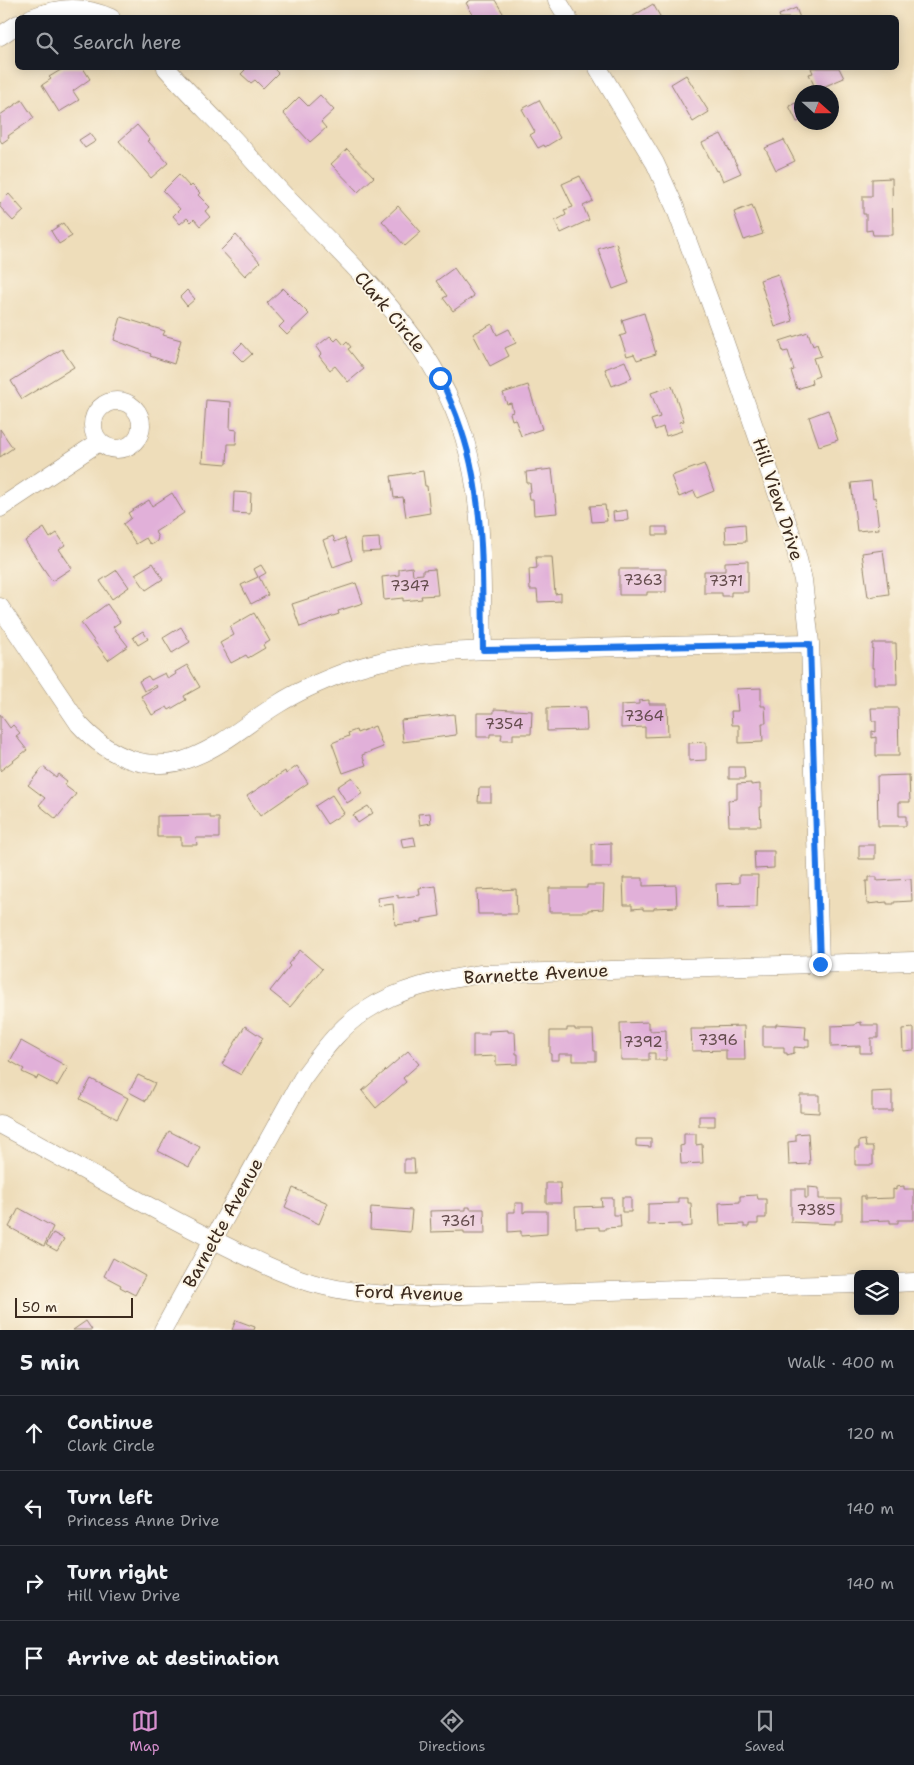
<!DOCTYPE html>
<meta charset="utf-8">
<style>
body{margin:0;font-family:"Shantell Sans",sans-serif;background:#20242c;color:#f1f3f6}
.controls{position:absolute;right:15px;bottom:15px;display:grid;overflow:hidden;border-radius:8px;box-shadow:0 2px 12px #0003}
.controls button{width:45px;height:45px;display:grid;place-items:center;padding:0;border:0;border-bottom:1px solid #363941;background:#171b24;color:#f1f3f6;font:25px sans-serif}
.compass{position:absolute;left:794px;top:85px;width:45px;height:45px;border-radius:50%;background:#171b24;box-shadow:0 2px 12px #0003;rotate:111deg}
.scale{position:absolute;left:15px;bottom:12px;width:118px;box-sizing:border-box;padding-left:5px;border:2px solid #3b2a1e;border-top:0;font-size:14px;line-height:18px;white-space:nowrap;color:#3b2a1e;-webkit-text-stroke:4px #fcf5e5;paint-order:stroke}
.stop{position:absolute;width:15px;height:15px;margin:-11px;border:4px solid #1a73e8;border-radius:50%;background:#fff}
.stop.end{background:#1a73e8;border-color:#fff;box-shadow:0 1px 5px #0008}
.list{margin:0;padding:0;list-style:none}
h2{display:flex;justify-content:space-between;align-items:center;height:65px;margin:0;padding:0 20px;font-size:21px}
h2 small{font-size:16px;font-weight:400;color:#9ea1a6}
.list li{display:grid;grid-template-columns:32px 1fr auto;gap:15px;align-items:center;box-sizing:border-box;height:75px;padding:0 20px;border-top:1px solid #363941}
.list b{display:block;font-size:19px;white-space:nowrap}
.list p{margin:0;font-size:16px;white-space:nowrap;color:#9ea1a6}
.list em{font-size:16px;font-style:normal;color:#9ea1a6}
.icon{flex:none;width:28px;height:28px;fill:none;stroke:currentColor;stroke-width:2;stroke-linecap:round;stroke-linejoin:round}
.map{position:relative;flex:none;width:914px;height:1330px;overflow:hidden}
.search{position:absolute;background:#171b24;box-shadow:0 2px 12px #0003;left:15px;right:15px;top:15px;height:55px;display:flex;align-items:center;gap:12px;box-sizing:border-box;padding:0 18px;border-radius:8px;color:#9ea1a6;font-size:19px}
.sheet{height:365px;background:#171b24}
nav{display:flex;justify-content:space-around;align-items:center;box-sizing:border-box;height:70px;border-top:1px solid #363941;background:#171b24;font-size:14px;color:#9ea1a6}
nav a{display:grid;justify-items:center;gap:2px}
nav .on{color:#d690ce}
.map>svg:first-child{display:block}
</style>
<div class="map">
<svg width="914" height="1330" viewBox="0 0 914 1330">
<rect width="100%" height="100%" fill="#fcf5e5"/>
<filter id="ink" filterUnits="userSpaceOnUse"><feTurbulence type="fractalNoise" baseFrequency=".02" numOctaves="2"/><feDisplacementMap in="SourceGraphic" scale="10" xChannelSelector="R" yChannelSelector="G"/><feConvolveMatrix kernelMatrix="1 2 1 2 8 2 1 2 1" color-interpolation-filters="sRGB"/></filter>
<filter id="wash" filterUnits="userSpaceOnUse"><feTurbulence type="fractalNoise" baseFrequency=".0096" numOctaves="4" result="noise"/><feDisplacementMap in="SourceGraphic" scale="20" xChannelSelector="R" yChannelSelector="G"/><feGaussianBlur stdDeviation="1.12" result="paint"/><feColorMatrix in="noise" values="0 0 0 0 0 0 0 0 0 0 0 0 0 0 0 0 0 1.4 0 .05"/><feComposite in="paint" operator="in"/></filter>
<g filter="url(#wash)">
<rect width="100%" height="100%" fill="#eeddba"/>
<g id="blocks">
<!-- building -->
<path fill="#e1b0d9" d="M471 0H495L506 18H475L466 3Z
M653 4 661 18H630Z
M796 8 800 18H780L779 15Z
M64 68H83L90 79 73 91 79 100 59 112 42 85 51 79 49 77Z
M243 68H273L278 73 263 88 255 80 251 83 241 74 245 70Z
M811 68H839L844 78 816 90 809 74 813 73Z
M686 75 709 112 693 122 671 84Z
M320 95 334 110 321 122 326 128 310 142 283 113 299 97 308 106Z
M22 100 34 118 8 136 9 138 2 143 0 140V115Z
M539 100 560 138 545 147 544 145 538 148 530 135 535 132 522 109Z
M802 100V120L797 122 789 106Z
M137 125 150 140 148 141 168 163 151 178 119 141Z
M90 133 96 141 85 148 79 140Z
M721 134 741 173 723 181 718 170 716 171 702 143Z
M784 140 795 161 776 170 765 148Z
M347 149 374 177 358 192 331 164Z
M179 175 190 187 192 185 200 193 198 195 210 207 205 211 210 217 200 226 194 219 191 222 187 218 180 224 173 216 180 209 163 191Z
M580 176 593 201 583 206 589 220 561 233 555 221 566 215 564 210 573 207 562 184Z
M892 178 893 235H873L872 230 866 231V214H863V196H872V179Z
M9 194 24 211 13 221 0 207V203Z
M752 205 763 234 744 240 734 212Z
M398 206 421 232 405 246 382 221Z
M63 223 72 236 59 244 51 231Z
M236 235 260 262 245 276 221 250Z
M616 243 629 283 613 289 598 249Z
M454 268 474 296 453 311 443 298 447 296 436 281Z
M778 274 793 321 775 327 760 280Z
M283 288 309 314 287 335 279 327 284 322 267 303Z
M187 290 195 299 187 306 180 297Z
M644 313 656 354 637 360 634 354 627 356 620 336 626 334 622 320Z
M121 317 165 331 163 335 181 340 174 364 150 356 151 354 114 340Z
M492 324 497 335 509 329 516 343 505 348 509 356 490 366 473 334Z
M808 332 813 346 817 344 821 356 813 358 819 376 811 379 812 384 797 389 791 371 794 370 788 351 783 352 780 341Z
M330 336 335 341 338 338 344 345 347 342 351 347 348 349 364 369 348 382 335 366 330 370 319 356 321 354 316 347Z
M242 343 252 354 243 362 233 352Z
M62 349 74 367 22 399 11 381Z
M625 361 632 378 612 386 605 369Z
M528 385 542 429 521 436 515 419 512 420 510 413 513 412 511 403 507 404 503 393Z
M672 386 684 421 679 422 682 431 666 436 663 427 655 430 651 420 660 417 651 393Z
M206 400 231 402 230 429 237 430 236 444H228L227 464 202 462Z
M828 410 838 440 819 446 809 417Z
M0 429 13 448 0 457Z
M704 464 714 491 697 498 694 491 679 497 671 476Z
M552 469 557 513 534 515 533 499H529L528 492H531L530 483H527L526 472Z
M423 471 425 486H427L430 513 406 517 403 497 394 498 391 476Z
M871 481 873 498 875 497 879 529 857 531 851 483Z
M234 492 251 493 250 514 233 513Z
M172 493 184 513 155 532 158 537 157 541 153 544 149 543 146 538 136 544 123 524 131 518 128 513 149 500 152 506Z
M605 505 607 521 592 522 590 506Z
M627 510 628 520 614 521 613 512Z
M745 524 746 542 726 543 725 526Z
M653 527H667V535H653Z
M44 528 50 538 57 533 65 545 59 549 72 568 52 581 25 541Z
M333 536 335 542 345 538 352 560 333 567 323 540Z
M379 538 380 551 362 552 361 539Z
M883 550 889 594 868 597 862 553Z
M536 557H552L555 594 561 593V601L538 602 537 590H530L529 569 537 568Z
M748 561V592H731V596H722V593H704V571H725V562Z
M153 563 163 579 146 590 135 574Z
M261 565 266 573 259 577 268 595 251 604 241 585 258 577 254 569Z
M412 567 413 575 423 574V570L435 569 438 595 421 596 422 599 403 601V598L384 600 382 577 399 575V569Z
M619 569H666V592H647V595H619Z
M117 570 129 587 112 599 100 581Z
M356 583 363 603 338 611 339 614 300 627 292 604Z
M107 604 120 622 113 627 128 646 108 660 81 623Z
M254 613 270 641 263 645 265 648 248 658 246 655 231 663 220 643 234 635 230 627Z
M181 627 190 642 172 653 163 638Z
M143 631 148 639 138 645 133 637Z
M873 643H896L897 684H874V668H872Z
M187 665 200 687 184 696 186 700 169 710 167 707 152 715 141 696 157 687 156 685 144 691 139 681 148 676 151 680 165 673 168 679 176 674 175 672Z
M761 688V706H765L766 723H762L763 742 739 743V725H732L731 711H738L736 689Z
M649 700V704H667L668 736 645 737V727L621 728V705L639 704V701Z
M586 707 587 730 547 731V708Z
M871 708H898L899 756H876V737L872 738V731L876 732V721H872Z
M494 709 532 711 531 734H513V740H501L502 734H490V737H477V713H494Z
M0 714 10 728 13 725 20 733 16 736 27 750 0 771Z
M454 714 456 735 403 742 401 720Z
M375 726 383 747 362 755 366 765 343 773 332 743 349 736 348 733 356 730 357 733Z
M706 742V760L689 761V743Z
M297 766 308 783 260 816 247 796 285 771 286 774Z
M43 767 56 777 58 774 67 781 64 785 76 794 56 819 39 805 45 798 28 785Z
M729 767H744L745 779H729Z
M909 775 910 802H899V816H906V826H878L877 776Z
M352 777 363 793 347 803 337 787Z
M751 783V785L760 784V791H762V807H760L761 826H729L728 800 737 799V784Z
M479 788H491V802H478Z
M332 795 344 813 327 824 315 806Z
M368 806 373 813 358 823 353 815Z
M430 813 431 823 420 825 418 814Z
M210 815V818H219V838H196L197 845H181V837H157V816Z
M414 837 416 846 403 848 401 839Z
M611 843V867H592V844Z
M859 845H875V859H859Z
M754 851H774V868L755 869Z
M739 875H758L757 907 717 908 716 884 739 883Z
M869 877H877V881L911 879 912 901 894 902V904H887V902L867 904 866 881H869Z
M623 878H643V886L676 885 677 907 654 908V910H643V908L632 909V905H624Z
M587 885H604L603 909 588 910V912H549V888H587Z
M436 886 440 916 422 919V922L395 925 393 904 378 906 377 898 398 895V898L420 895 419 888Z
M499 889 500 890 516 889 517 914H478L477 890Z
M300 950 322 969 290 1007 270 991 290 966 288 964Z
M648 1022V1028H650V1031L666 1030V1060H655V1053H649V1060H621L620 1023Z
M861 1022V1025H878V1038H871V1053H860V1046L831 1047V1026L855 1025 856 1023Z
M776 1024 806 1026 805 1039H809V1046H806V1048L794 1047V1053L787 1055V1053H784V1047H763V1026H776Z
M245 1026 263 1038 241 1075 222 1064Z
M744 1026 745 1060H726V1050L692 1051 691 1029H704V1027Z
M567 1028H575V1030H593L594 1051H596V1061H573V1054H559V1060H551V1054H550V1031H567Z
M914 1028V1050L903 1051 902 1029Z
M508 1030V1032H515L516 1054H518V1064L496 1065V1056L473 1057V1034H489V1031Z
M21 1041 68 1067 57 1086 38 1076 37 1079 22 1072 24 1069 10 1061Z
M408 1051 419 1064 403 1078 406 1082 376 1108 362 1091Z
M138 1075 155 1083 146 1101 129 1092Z
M91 1079 128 1098 117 1119 80 1099Z
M892 1091V1111H872V1092Z
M800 1095H819V1113L800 1112Z
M699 1116H715V1126H699Z
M169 1131 200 1147 189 1167 158 1151Z
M808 1133 810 1164 789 1165 788 1142 796 1141V1134Z
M684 1134H696V1145L702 1144 703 1163 681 1164 680 1146 684 1145Z
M636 1139H651V1147L636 1146Z
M865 1140 866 1147H873V1165H855V1148H859V1141Z
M404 1159H414L415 1173H404Z
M546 1183H560L561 1203H546Z
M904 1186V1189H914V1220H898V1223H890V1220L861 1221V1196H865V1199L893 1198V1189L896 1190V1187Z
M808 1187 819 1188V1199H842V1221H835V1224L791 1222V1189H805V1198H808Z
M293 1188 328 1203 319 1224 285 1207Z
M757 1195 758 1199H766V1218H758V1224H749V1227H744V1224L720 1225 719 1203 740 1202V1196Z
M622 1197H631V1212H622Z
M601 1198H613V1215H620L621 1227 605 1228V1230H599V1227L576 1228 575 1207 602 1206Z
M678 1198H688V1203H691L692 1226 681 1227V1224L648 1225V1204L678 1203Z
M515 1203H523V1213L525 1212V1211H547V1234L521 1236V1231L508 1232V1212H515Z
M371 1207 412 1210 410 1232 370 1229Z
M466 1207H470V1209H484L485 1234H464V1231L431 1232 430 1211 466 1210Z
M19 1208 53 1227 44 1246 9 1227Z
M53 1233 64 1239 57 1251 46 1245Z
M113 1258 145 1276 135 1295 120 1287 121 1285 104 1276Z
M236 1320 255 1327 254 1330H232Z
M86 1321 92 1330H73Z"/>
</g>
</g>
<g filter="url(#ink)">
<use href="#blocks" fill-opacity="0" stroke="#94846c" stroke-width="1"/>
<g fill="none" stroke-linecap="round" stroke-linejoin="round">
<defs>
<path id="minor" d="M557 0 568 18
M31 18C59 7 82 5 111 18
M0 36 18 24
M166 68C186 90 207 111 228 133 248 154 266 176 286 197 356 269 434 339 464 437 485 505 481 580 483 650
M598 68 655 163 675 207 724 340 793 539 803 580 810 643 820 964
M93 425a24 24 0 1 1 48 0a24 24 0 1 1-48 0Z
M0 508 99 442
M0 607 79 724C109 757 149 775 193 757 224 745 250 721 278 704 300 690 324 680 348 671 414 648 486 650 555 649 640 646 725 645 810 643
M0 1124C73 1163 144 1206 218 1242 248 1257 279 1273 312 1283 350 1294 389 1296 428 1296L858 1284
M895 1283 914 1282
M163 1330 302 1079C320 1055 339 1027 365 1011 399 988 441 980 481 974L914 961"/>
</defs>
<!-- minor casing -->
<use href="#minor" stroke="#94846c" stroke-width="19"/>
<!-- minor -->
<use href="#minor" stroke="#fff" stroke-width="18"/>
</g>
</g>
<g fill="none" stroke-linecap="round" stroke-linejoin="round" filter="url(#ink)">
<!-- route -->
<path stroke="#1a73e8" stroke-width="6" d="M440 378C455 409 467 441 473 475 484 532 482 592 483 650L810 644 820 964"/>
</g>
<g text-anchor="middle" stroke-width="4" stroke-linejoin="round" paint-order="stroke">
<!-- number labels -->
<g font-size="15" fill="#644c4d">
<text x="643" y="585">7363</text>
<text x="726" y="586">7371</text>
<text x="410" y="591">7347</text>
<text x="644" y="721">7364</text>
<text x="504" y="729">7354</text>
<text x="718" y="1045">7396</text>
<text x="643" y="1047">7392</text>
<text x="816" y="1215">7385</text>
<text x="458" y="1226">7361</text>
</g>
<!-- street labels -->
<g font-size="18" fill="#3b2a1e" stroke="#fcf5e5">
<text transform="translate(390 312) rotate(50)" y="6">Clark Circle</text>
<text transform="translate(778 499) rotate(72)" y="6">Hill View Drive</text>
<text transform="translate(536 974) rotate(-3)" y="6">Barnette Avenue</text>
<text transform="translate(223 1223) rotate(-61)" y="6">Barnette Avenue</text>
<text transform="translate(409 1293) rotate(2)" y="6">Ford Avenue</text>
</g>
</g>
</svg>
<div class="controls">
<button><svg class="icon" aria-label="layers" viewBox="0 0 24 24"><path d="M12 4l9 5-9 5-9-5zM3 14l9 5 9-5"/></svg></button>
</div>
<svg class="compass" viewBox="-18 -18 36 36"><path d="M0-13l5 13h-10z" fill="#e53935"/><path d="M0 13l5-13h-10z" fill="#9ea1a6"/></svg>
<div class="scale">50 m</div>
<div class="stop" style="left:440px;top:378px"></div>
<div class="stop end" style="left:820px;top:964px"></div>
<div class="search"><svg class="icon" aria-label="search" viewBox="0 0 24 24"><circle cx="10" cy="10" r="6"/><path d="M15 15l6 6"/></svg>Search here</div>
</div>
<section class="sheet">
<h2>5 min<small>Walk · 400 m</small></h2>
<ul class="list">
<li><svg class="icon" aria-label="ahead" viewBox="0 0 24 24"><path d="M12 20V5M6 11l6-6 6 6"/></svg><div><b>Continue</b><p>Clark Circle</p></div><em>120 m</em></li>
<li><svg class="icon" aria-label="left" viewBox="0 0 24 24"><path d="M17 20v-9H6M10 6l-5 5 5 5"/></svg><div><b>Turn left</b><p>Princess Anne Drive</p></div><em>140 m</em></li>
<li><svg class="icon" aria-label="right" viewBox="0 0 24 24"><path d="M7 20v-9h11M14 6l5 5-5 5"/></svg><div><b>Turn right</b><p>Hill View Drive</p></div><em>140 m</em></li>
<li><svg class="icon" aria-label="arrive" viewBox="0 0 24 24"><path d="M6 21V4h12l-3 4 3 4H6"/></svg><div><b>Arrive at destination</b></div></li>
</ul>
</section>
<nav>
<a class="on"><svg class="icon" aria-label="map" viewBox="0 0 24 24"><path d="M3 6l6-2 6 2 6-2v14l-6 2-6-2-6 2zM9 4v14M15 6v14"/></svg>Map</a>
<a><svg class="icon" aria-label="directions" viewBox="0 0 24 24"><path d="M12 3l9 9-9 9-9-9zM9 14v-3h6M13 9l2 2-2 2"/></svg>Directions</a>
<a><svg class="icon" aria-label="saved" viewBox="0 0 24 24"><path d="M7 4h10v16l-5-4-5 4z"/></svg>Saved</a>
</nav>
